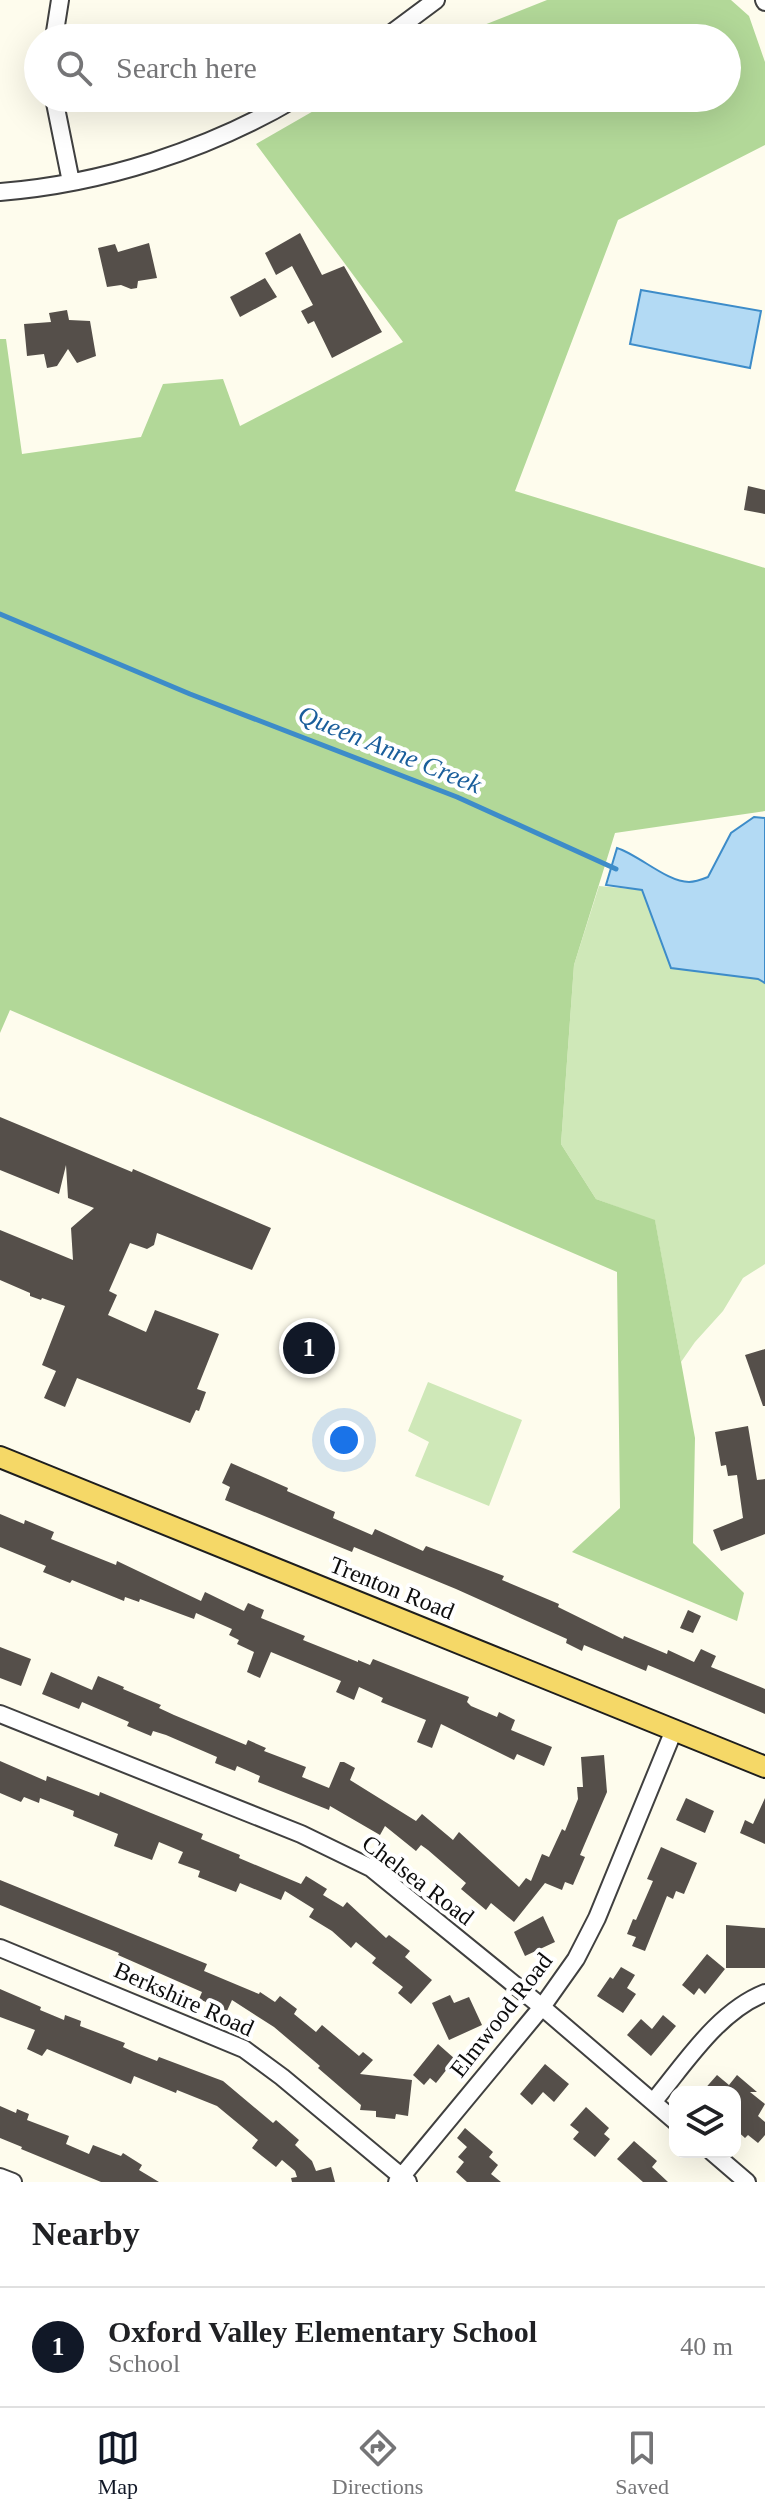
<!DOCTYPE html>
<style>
body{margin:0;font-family:"Times New Roman",serif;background:#f2f2f2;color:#202124}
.controls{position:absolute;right:24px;bottom:24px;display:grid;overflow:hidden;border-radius:16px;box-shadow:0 8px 32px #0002}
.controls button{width:72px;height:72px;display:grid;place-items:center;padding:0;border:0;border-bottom:2px solid #e0e0e0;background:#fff;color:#202124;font:40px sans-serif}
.you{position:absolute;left:344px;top:1440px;width:28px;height:28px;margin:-20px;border:6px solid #fff;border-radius:50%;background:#1a73e8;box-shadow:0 0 0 12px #1a73e833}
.badge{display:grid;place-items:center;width:52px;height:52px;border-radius:50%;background:#111827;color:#fff;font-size:26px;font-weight:700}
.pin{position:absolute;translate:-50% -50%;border:4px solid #fff;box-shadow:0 2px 8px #0006}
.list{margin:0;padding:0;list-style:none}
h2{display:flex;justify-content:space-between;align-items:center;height:104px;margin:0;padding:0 32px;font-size:34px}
h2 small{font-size:26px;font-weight:400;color:#757577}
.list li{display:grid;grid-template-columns:52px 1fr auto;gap:24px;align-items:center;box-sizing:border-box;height:120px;padding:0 32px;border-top:2px solid #e0e0e0}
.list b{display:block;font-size:30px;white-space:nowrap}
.list p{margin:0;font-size:26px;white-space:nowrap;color:#757577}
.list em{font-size:26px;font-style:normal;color:#757577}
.icon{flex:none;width:44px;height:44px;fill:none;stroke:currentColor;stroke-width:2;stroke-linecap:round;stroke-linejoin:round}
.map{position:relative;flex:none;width:765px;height:2182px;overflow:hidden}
.search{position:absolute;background:#fff;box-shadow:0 8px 32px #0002;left:24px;right:24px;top:24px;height:88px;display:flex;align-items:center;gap:20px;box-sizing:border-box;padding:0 28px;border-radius:44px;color:#757577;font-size:30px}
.sheet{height:224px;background:#fff}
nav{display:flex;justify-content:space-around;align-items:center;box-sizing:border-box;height:112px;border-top:2px solid #e0e0e0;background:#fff;font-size:22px;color:#757577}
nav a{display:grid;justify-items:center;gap:4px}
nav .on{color:#111827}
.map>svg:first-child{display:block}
</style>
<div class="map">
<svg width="765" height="2182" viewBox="0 0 765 2182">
<rect width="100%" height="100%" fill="#fefced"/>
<!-- green -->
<path fill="#cfe8b8" d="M599 886 642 890 657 932 765 983V1264L743 1278 723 1311 695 1342 681 1362 655 1221 596 1199 561 1144 574 965Z
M428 1382 522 1420 489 1506 415 1476 429 1442 408 1431Z"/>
<!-- forest -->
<path fill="#b2d898" d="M547 0H731L749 16 765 62V145L618 220 515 491 765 568V811L615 833 574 965 561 1144 596 1199 655 1220 695 1438 693 1543 744 1593 737 1621 572 1552 620 1508 617 1272 10 1010 0 1033V339H6L22 454 141 437 163 384 223 379 240 426 403 342 256 144 336 98H727V38H451Z"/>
<!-- water -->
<path fill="#b3daf4" stroke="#3d8cc9" stroke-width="2" d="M641 290 761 311 750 368 630 344Z
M754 817 765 818V983L758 979 671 968 642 890 606 885 617 848C639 855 667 882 689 882 694 882 703 879 708 877L731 833Z"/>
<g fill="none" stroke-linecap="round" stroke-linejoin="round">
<!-- stream -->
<path stroke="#3d8cc9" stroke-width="5" d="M0 614 190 694 457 797 616 869"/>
</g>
<!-- building -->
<path fill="#554f4a" d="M300 233 322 275 344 266 382 332 332 358 314 321 308 324 301 311 313 305 292 266 276 275 265 253Z
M149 243 157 278 138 281 137 288 131 289 121 285 107 287 98 248 115 244 118 252Z
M265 278 277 297 240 317 230 297Z
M67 310 69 320 90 321 96 356 77 363 68 349 57 366 47 368 44 354 27 356 24 324 51 322 49 313Z
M748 486 765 490V514L744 510Z
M0 1117 132 1172 133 1169 271 1228 252 1270 157 1233 154 1245 147 1249 130 1243 109 1291 117 1295 108 1315 146 1332 155 1310 219 1334 197 1389 206 1392 199 1411 196 1410 190 1423 77 1378 65 1407 44 1398 56 1371 42 1365 65 1306 42 1298 41 1300 30 1296V1293L0 1280V1230L73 1260 71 1228 94 1208 68 1198 66 1165 59 1194 0 1170Z
M765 1349V1406H763L745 1355Z
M748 1426 757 1480 765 1479V1534L721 1551 713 1530 743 1518 737 1475 728 1476 726 1465 721 1466 715 1432Z
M231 1463 288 1488 287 1491 335 1512 333 1518 372 1535 375 1529 423 1551 426 1546 504 1576 502 1580 559 1604 558 1607 623 1639 624 1636 667 1654 668 1650 694 1662 701 1649 716 1656 711 1667 765 1689V1714L648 1665 646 1671 584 1645 582 1651 566 1643 567 1639 456 1589 354 1547 352 1552 225 1500 230 1487 222 1483Z
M0 1514 24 1524 25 1520 54 1532 51 1539 116 1565 117 1561 201 1601 205 1592 244 1611 248 1603 264 1610 261 1618 305 1636 303 1640 358 1662V1660L370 1665 373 1659 469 1697 467 1702 471 1706 497 1717 499 1712 515 1720 511 1730 552 1747 544 1766 517 1754 514 1760 441 1724 432 1748 417 1742 426 1720 381 1702 383 1698 359 1687 354 1700 336 1692 341 1681 271 1652 260 1678 247 1672 254 1652 237 1644 239 1640 229 1635 232 1629 196 1613 194 1619 140 1599 139 1602 125 1597 124 1601 72 1580 70 1583 43 1572 46 1566 0 1547Z
M688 1610 701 1616 693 1633 680 1628Z
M0 1647 31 1659 21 1686 0 1678Z
M51 1672 92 1690 98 1676 124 1687 123 1689 161 1705 159 1708 174 1715 246 1745 248 1740 266 1748 264 1751 306 1767 302 1777 329 1788 340 1762H344L355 1768 350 1780 416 1821 422 1814 453 1840 459 1832 519 1887 526 1878 531 1881 542 1854 549 1857 562 1829 565 1831 578 1799 577 1787H583L581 1757 604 1755 607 1792 580 1855 585 1857 573 1885 565 1882 562 1890 545 1883 514 1922 491 1903 486 1910 461 1889 466 1883 428 1850 421 1845 416 1851 385 1826 380 1835 330 1806 329 1810 258 1782 260 1776 237 1766 235 1771 215 1763 217 1757 166 1735 153 1731 151 1736 127 1726 129 1722 82 1702 79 1709 42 1694Z
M0 1761 46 1781 47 1776 99 1796 100 1792 151 1813 203 1834 201 1839 240 1855 239 1858 301 1884 306 1876 327 1889 323 1895 343 1907 347 1902 386 1938 389 1935 410 1951 405 1957 432 1980 411 2004 398 1993 403 1987 372 1963 376 1958 356 1942 351 1948 332 1931 309 1917 314 1909 285 1891 281 1900 240 1883 236 1892 198 1877 200 1871 178 1863 183 1852 159 1842 152 1860 114 1846 118 1834 73 1816 74 1811 40 1798 39 1803 24 1797 21 1802 0 1793Z
M686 1798 714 1811 705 1833 676 1820Z
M765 1798V1844L740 1833 745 1820 753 1824Z
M661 1847 697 1863 684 1894 676 1891 673 1899 667 1896 645 1951 632 1946 636 1937 627 1934 633 1919 636 1920 653 1881 647 1879Z
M0 1880 207 1964 204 1971 259 1994 260 1992 275 2002 280 1996 297 2009 294 2014 316 2032 322 2025 359 2056 363 2052 373 2060 360 2074 412 2080 408 2116 396 2114 395 2119 376 2117V2111L360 2110 361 2105 318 2068 320 2066 274 2027 232 2000 227 2011 199 1999 202 1992 118 1955 119 1953 0 1905Z
M543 1916 555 1942 525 1956 514 1932Z
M726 1925 765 1928V1968H726Z
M707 1954 725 1969 705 1994 699 1988 694 1995 682 1985Z
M621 1967 635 1975 627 1988 636 1994 623 2013 597 1996 610 1977 613 1979Z
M0 1989 41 2007 40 2010 64 2020 65 2015 81 2021 80 2026 125 2043 123 2047 134 2052 157 2061 159 2057 223 2081 273 2123 276 2120 299 2140 295 2145 312 2161 316 2171 331 2167 335 2182H292L291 2178 297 2177 295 2171 282 2160 276 2167 262 2156 252 2148 258 2140 217 2106 177 2090 176 2093 134 2076 131 2084 47 2049 42 2056 27 2049 35 2030 0 2017Z
M450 1995 454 2003 469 1997 482 2025 449 2040 432 2003Z
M663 2015 676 2026 651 2056 627 2035 641 2019 652 2029Z
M438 2044 455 2059 436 2083 430 2078 424 2085 413 2075Z
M545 2064 569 2084 554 2102 543 2092 532 2105 520 2094Z
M717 2075 729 2085 737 2075 757 2092H750L765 2104 758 2116 765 2122V2135L758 2143 748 2135 745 2138 735 2129V2092H702Z
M0 2106 16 2113 17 2109 29 2114 27 2120 69 2136 66 2144 89 2154 93 2145 121 2156 123 2153 142 2165 139 2170 159 2182H101L21 2149 22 2147 0 2138Z
M586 2107 609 2128 604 2134 610 2139 595 2157 573 2139 579 2132 570 2125Z
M465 2128 493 2152 489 2157 498 2165 491 2174 501 2182H467L456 2172 464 2162 458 2157 467 2147 457 2138Z
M634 2141 657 2161 652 2167 668 2182H643L617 2159Z"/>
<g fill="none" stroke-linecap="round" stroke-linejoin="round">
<defs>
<path id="minor" d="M764 0 765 2
M54 38 60 0
M385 38 436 0
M54 98 71 182
M0 192C102 184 208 150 296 98
M0 1714 301 1834 371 1868 542 2007 675 2121
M0 1948 244 2049 282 2077 408 2182
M653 2102C685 2064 717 2012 765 1993
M712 2152 747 2182
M0 2177 13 2182
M397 2182 542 2007 576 1959 597 1918 674 1730"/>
<path id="major" d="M0 1457 765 1767"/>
</defs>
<!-- minor casing -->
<use href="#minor" stroke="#404040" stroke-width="20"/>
<!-- major casing -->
<use href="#major" stroke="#1e1e1e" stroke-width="24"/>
<!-- minor -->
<use href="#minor" stroke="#fff" stroke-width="16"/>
<!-- major -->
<use href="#major" stroke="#f5d867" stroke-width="20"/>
</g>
<g text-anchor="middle" stroke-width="8" stroke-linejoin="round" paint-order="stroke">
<!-- street labels -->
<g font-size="24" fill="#0d0d0d" stroke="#fff">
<text transform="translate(392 1588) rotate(22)" y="8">Trenton Road</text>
<text transform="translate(418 1880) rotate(37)" y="8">Chelsea Road</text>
<text transform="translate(184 1999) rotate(24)" y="8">Berkshire Road</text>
<text transform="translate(501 2015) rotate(-52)" y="8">Elmwood Road</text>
</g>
<!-- water labels -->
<g font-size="26" font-style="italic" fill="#1a5e9b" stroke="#fff">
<text transform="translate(390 749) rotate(22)" y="9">Queen Anne Creek</text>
</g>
</g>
</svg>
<div class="controls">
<button><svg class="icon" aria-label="layers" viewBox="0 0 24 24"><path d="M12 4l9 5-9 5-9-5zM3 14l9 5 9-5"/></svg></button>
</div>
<div class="you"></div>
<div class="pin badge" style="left:309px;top:1348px">1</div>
<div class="search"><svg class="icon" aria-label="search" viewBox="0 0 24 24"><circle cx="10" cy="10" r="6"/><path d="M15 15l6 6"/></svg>Search here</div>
</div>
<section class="sheet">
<h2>Nearby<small></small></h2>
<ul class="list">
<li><span class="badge">1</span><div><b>Oxford Valley Elementary School</b><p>School</p></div><em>40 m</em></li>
</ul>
</section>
<nav>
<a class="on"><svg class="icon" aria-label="map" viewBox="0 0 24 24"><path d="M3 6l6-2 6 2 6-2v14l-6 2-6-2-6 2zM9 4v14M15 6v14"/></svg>Map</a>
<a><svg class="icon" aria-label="directions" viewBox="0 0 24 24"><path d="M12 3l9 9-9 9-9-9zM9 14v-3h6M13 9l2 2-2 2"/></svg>Directions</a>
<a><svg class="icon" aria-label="saved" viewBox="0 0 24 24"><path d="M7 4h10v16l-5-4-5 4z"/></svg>Saved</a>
</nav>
